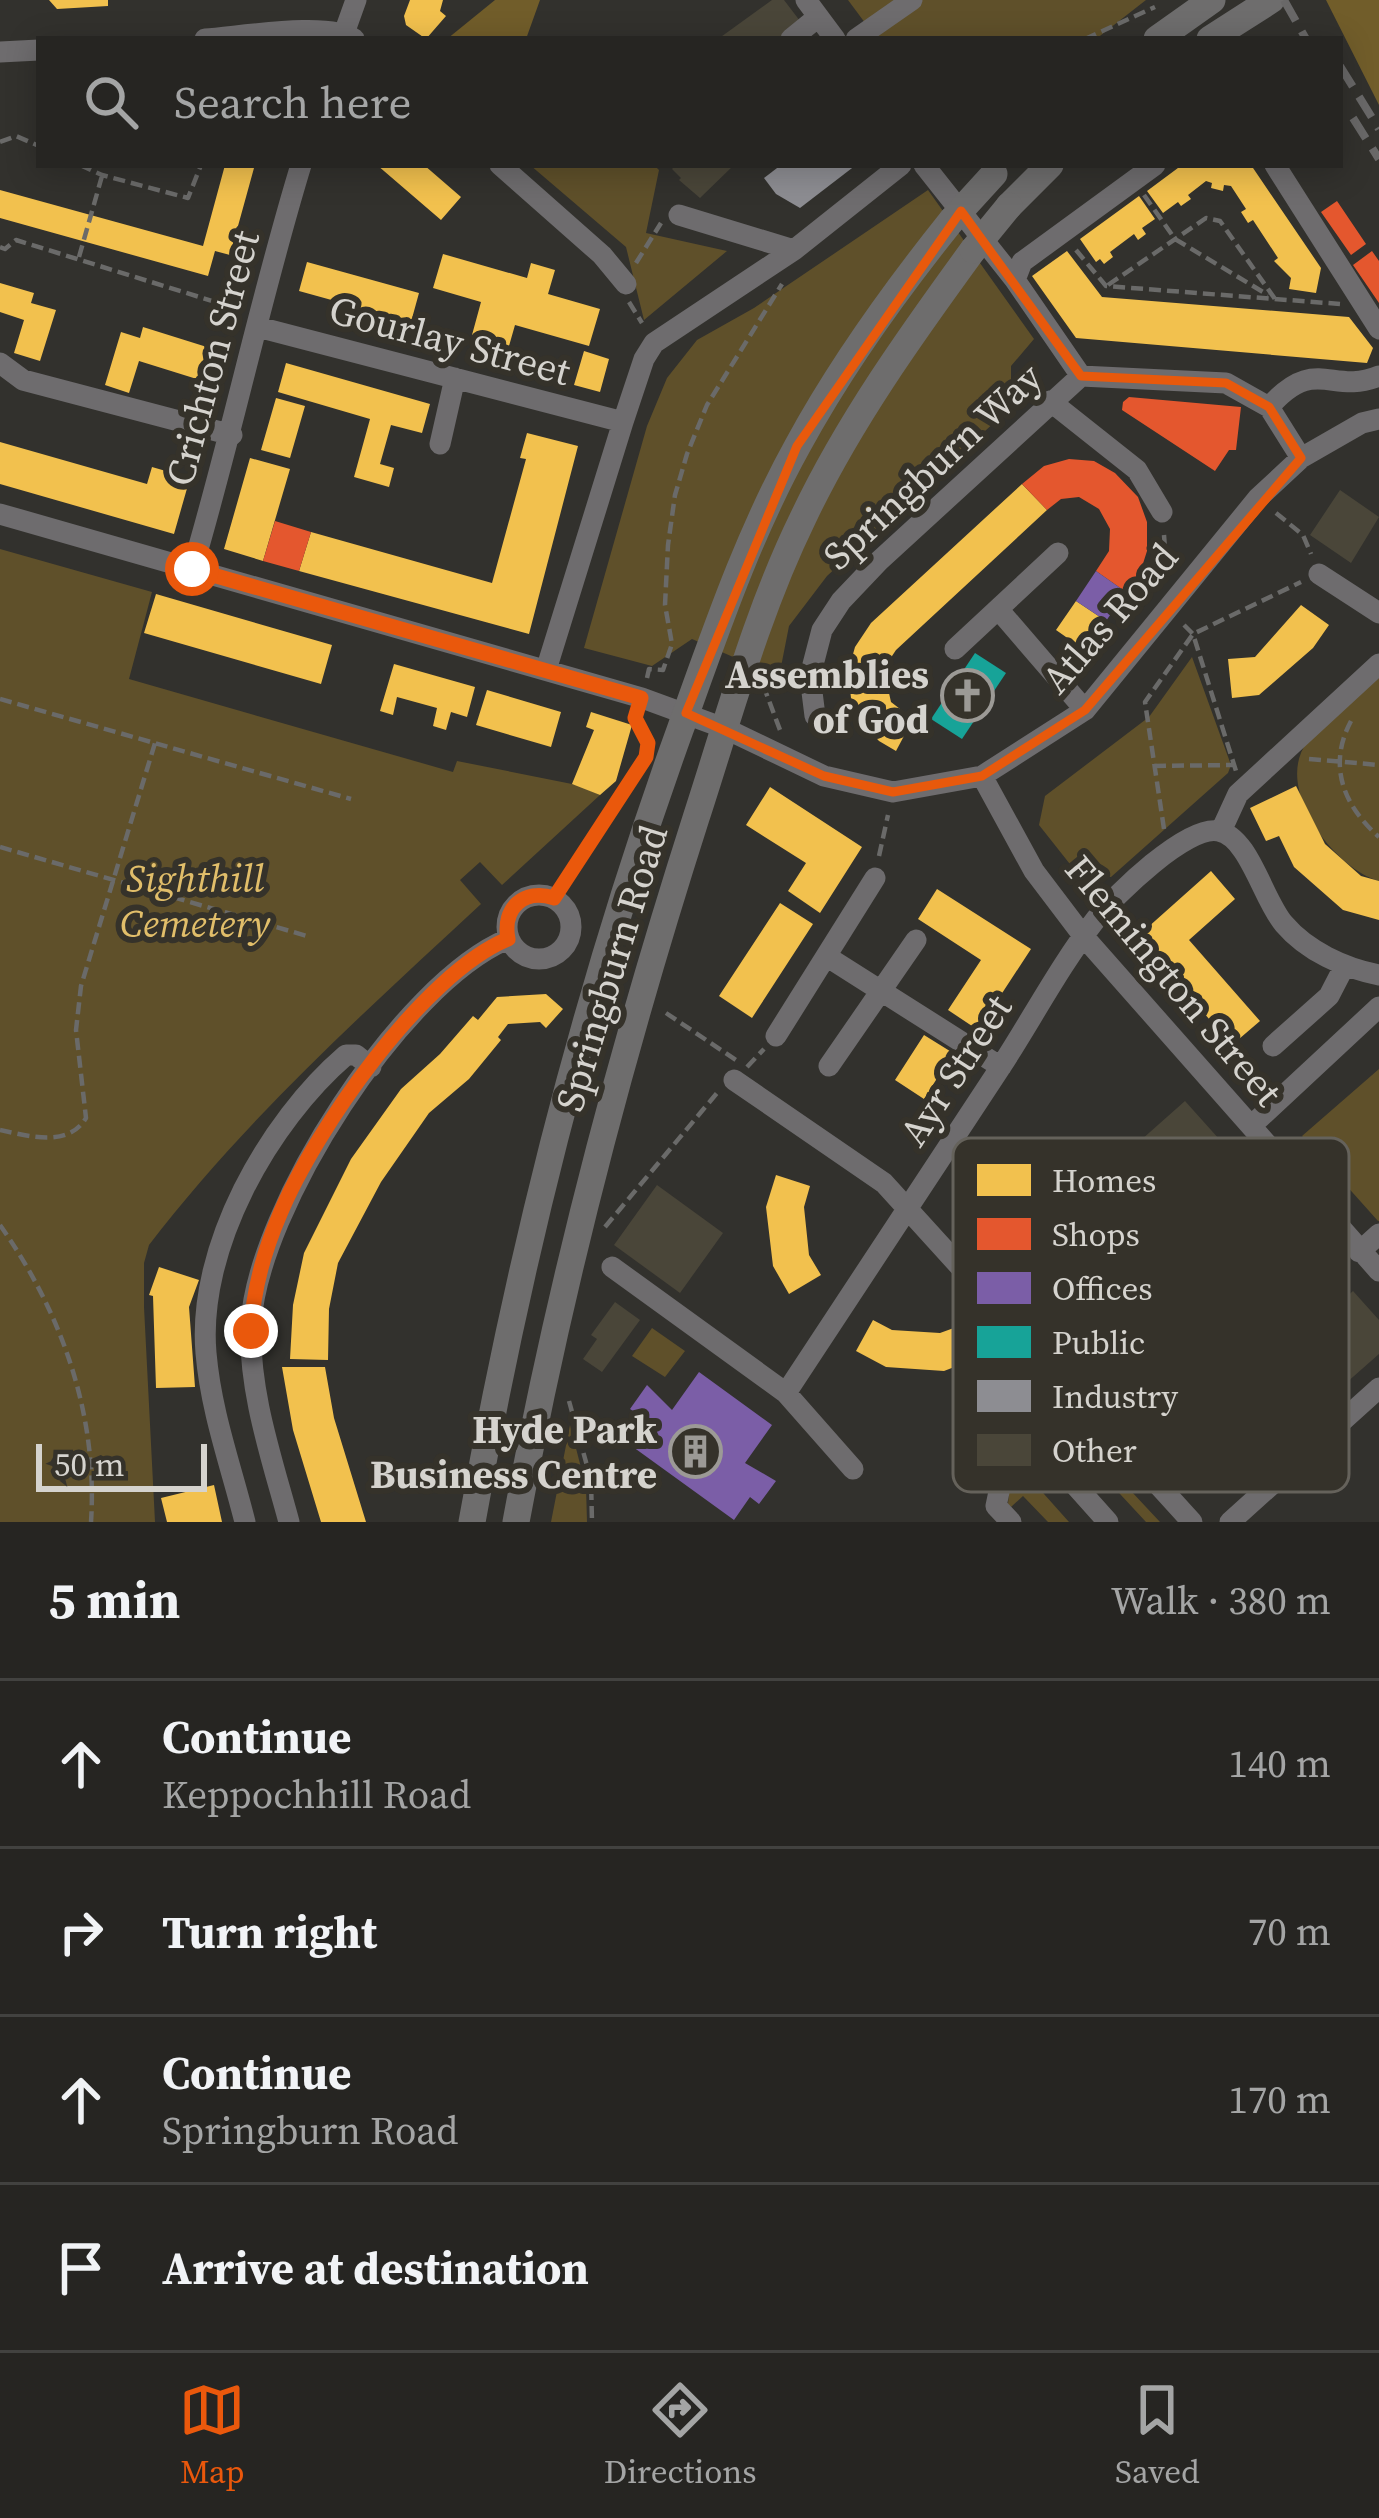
<!DOCTYPE html>
<meta charset="utf-8">
<style>
body{margin:0;font-family:"Source Serif 4",serif;background:#2e2d2a;color:#f1f3f6}
.scale{position:absolute;left:36px;bottom:30px;width:171px;box-sizing:border-box;padding-left:12px;border:6px solid #d5d3ce;border-top:0;font-size:33px;line-height:42px;white-space:nowrap;color:#d5d3ce;-webkit-text-stroke:9px #35322a;paint-order:stroke}
.stop{position:absolute;width:36px;height:36px;margin:-27px;border:9px solid #ea580c;border-radius:50%;background:#fff}
.stop.end{background:#ea580c;border-color:#fff;box-shadow:0 3px 12px #0008}
.list{margin:0;padding:0;list-style:none}
h2{display:flex;justify-content:space-between;align-items:center;height:156px;margin:0;padding:0 48px;font-size:51px}
h2 small{font-size:39px;font-weight:400;color:#a4a5a5}
.list li{display:grid;grid-template-columns:78px 1fr auto;gap:36px;align-items:center;box-sizing:border-box;height:168px;padding:0 48px;border-top:3px solid #424240}
.list b{display:block;font-size:45px;white-space:nowrap}
.list p{margin:0;font-size:39px;white-space:nowrap;color:#a4a5a5}
.list em{font-size:39px;font-style:normal;color:#a4a5a5}
.icon{flex:none;width:66px;height:66px;fill:none;stroke:currentColor;stroke-width:2;stroke-linecap:round;stroke-linejoin:round}
.map{position:relative;flex:none;width:1379px;height:1522px;overflow:hidden}
.search{position:absolute;background:#262522;box-shadow:0 6px 30px #0003;left:36px;right:36px;top:36px;height:132px;display:flex;align-items:center;gap:30px;box-sizing:border-box;padding:0 42px;border-radius:0px;color:#a4a5a5;font-size:45px}
.sheet{height:828px;background:#262522}
nav{display:flex;justify-content:space-around;align-items:center;box-sizing:border-box;height:168px;border-top:3px solid #424240;background:#262522;font-size:33px;color:#a4a5a5}
nav a{display:grid;justify-items:center;gap:6px}
nav .on{color:#ea580c}
.map>svg:first-child{display:block}
</style>
<div class="map">
<svg width="1379" height="1522" viewBox="0 0 1379 1522">
<rect width="100%" height="100%" fill="#32312d"/>
<!-- green -->
<path fill="#5f502a" d="M848 0H1146L1096 39H877Z
M530 165H654L659 170 646 233 727 251 644 320 626 247Z
M928 190 1034 339 1011 366V383L1021 398 827 576 789 626 779 677 692 639 652 666 584 648 647 426 667 378 697 340 754 308Z
M0 549 152 592 129 679 453 772 457 761 577 785 600 795 502 885 480 862 460 880 481 904C367 1010 247 1117 149 1245L144 1263V1307L155 1522H0Z
M1192 657 1231 765 1228 773 1111 877 1077 873 1039 825 1045 796 1149 717Z
M1379 678V881C1333 868 1272 786 1308 741 1327 717 1357 698 1379 678Z
M1379 1069V1221H1378L1302 1136Z
M652 1328 685 1351 665 1377 632 1356Z
M570 1425 586 1487 587 1522H551Z
M1074 1430 1160 1522H1146L1082 1453 1068 1462 1063 1444Z
M1037 1468 1048 1472 1036 1485 1069 1522H1048L1023 1496 1011 1507 1008 1504 1009 1493Z"/>
<!-- forest -->
<path fill="#715d2a" d="M495 0H540L526 39H447Z
M1326 0H1379V105Z"/>
<!-- homes -->
<path fill="#f2c14e" d="M49 0H108V6L57 9Z
M410 0H443L440 11 446 16 426 39 406 25 404 16Z
M225 165 254 168 230 255 215 251 208 276 0 218V190L203 246Z
M377 165H424L461 197 441 220Z
M1182 165H1251L1321 268 1316 293 1289 289 1291 278 1274 261 1278 258 1253 220 1248 223 1241 212 1246 209 1231 186 1224 185 1223 191 1211 188 1212 183 1206 181 1188 195 1191 199 1181 206 1178 202 1163 213 1147 191Z
M1139 196 1155 219 1142 228 1146 234 1138 240 1134 234 1110 252 1113 257 1104 264 1100 259 1096 262 1080 239Z
M1067 251 1102 297 1349 317 1373 348 1367 363 1076 338 1032 276Z
M443 254 527 278 531 263 555 270 548 294 600 309 589 346 515 325 509 346 472 335 481 302 433 288Z
M307 262 419 293 411 322 299 291Z
M0 283 34 293 31 303 56 310 40 361 14 353 24 320 0 312Z
M143 327 226 353 216 385 139 361 129 393 105 385 121 332 140 338Z
M584 351 609 359 600 392 574 385Z
M286 363 430 404 422 433 391 425 380 464 394 468 389 487 354 477 370 419 278 392Z
M276 398 305 406 290 458 261 450Z
M527 433 578 446 529 634 299 571 311 532 492 583 526 459 520 458Z
M0 442 147 484 152 467 190 478 174 534 0 484Z
M250 458 290 469 263 561 224 549Z
M1022 484 1047 510 896 650 888 662 885 675 891 702 913 719 896 751 879 741 861 722 851 698 848 672 855 647 871 623Z
M156 594 332 645 321 684 144 633Z
M1076 601 1106 621 1086 651 1056 630Z
M1301 605 1329 625 1313 648 1259 695 1232 698 1228 659 1255 657Z
M394 664 475 687 467 717 451 712 446 730 433 726 437 708 397 697 393 715 380 711Z
M487 690 561 712 551 747 476 725Z
M591 712 632 725 616 781 600 795 572 784 594 730 586 727Z
M1296 786 1325 844 1361 876 1379 881V920L1343 910 1294 867 1279 836 1266 841 1250 808Z
M770 787 862 847 820 913 788 891 806 863 746 825Z
M1211 871 1235 899 1189 940 1260 1021 1232 1045 1137 937Z
M937 889 1031 949 978 1030 948 1010 981 960 918 919Z
M780 903 813 924 752 1018 719 996Z
M546 994 563 1009 546 1028 540 1022 508 1024 498 1037 501 1040 469 1079 429 1113 381 1182 338 1263 329 1309 328 1360 290 1359 293 1305 304 1253 351 1159 401 1089 440 1054 473 1016 478 1020 497 997Z
M924 1035 953 1053 924 1099 895 1080Z
M776 1175 810 1186 804 1207 809 1255 821 1275 789 1294 773 1266 766 1207Z
M159 1267 199 1280 189 1307 195 1387 156 1388 153 1296 149 1295Z
M873 1320 892 1330 940 1333 962 1325 975 1359 944 1371 886 1367 856 1351Z
M282 1367H325L334 1418 366 1522H321L293 1430Z
M214 1485 222 1522H167L161 1498Z"/>
<!-- shops -->
<path fill="#e4572e" d="M1337 201 1366 244 1351 255 1321 212Z
M1372 251 1379 261V303L1353 265Z
M1129 397 1241 407 1236 450H1229L1215 471 1122 410 1123 402Z
M1069 459 1094 461 1115 473 1138 497 1147 522V551L1140 573 1126 592 1096 571 1109 551 1110 529 1099 509 1079 497 1061 499 1047 510 1022 484 1044 466Z
M275 521 311 532 299 571 263 561Z"/>
<!-- offices -->
<path fill="#7b5ea7" d="M1096 571 1126 592 1106 621 1076 601Z
M699 1372 772 1425 745 1463 776 1481 759 1504 750 1497 734 1520 622 1439 639 1415 630 1409 647 1385 672 1410Z"/>
<!-- public -->
<path fill="#17a398" d="M975 653 1006 673 962 739 931 719Z"/>
<!-- industry -->
<path fill="#8d8d92" d="M781 165H856L800 208 776 194 764 178Z"/>
<!-- building -->
<path fill="#4a4639" fill-rule="evenodd" d="M772 0H784L800 21 783 39H718Z
M676 165H734L700 198 679 180 681 178 672 169Z
M1340 490 1379 517 1351 563 1310 535Z
M1185 1101 1342 1276 1184 1417 1027 1241ZM1160 1186 1256 1292 1193 1349 1096 1243Z
M657 1185 723 1233 680 1293 614 1245Z
M1353 1291 1379 1320V1354L1320 1406 1278 1359Z
M615 1302 640 1320 602 1372 583 1359 597 1339 591 1335Z"/>
<g fill="none" stroke-linecap="round" stroke-linejoin="round">
<!-- path -->
<path stroke="#6a6a69" stroke-width="4.5" stroke-dasharray="12 6" stroke-linecap="butt" d="M1085 39 1155 7
M0 142 16 136 39 146
M80 165 102 175 188 198 201 165
M1144 195 1175 239 1268 295
M0 247 5 249 16 240 238 309
M1076 250 1106 286 1340 304
M79 257 102 176
M636 263 661 223
M1108 285 1206 218 1220 221 1275 299
M629 302 642 323
M1276 513 1303 535 1311 554
M1164 535 1167 577
M1184 625 1193 634 1236 771
M647 678 649 669 663 670 672 644 665 605 668 545 675 495 687 454 707 405 782 284
M760 688 765 690 780 730
M0 699 351 799
M1351 721C1327 766 1344 806 1379 837
M638 722 648 744
M1309 759 1379 765
M1154 766 1233 765
M1164 829 1145 702 1193 634 1301 582
M0 847 307 936
M879 856 888 815
M554 898 640 766
M666 1013 736 1060
M747 1067 764 1049
M0 1130C29 1136 68 1148 86 1118L76 1030 81 986 155 743
M0 1225C62 1313 98 1415 91 1522
M605 1227 717 1093
M569 1401 591 1480 592 1522"/>
<!-- minor -->
<path stroke="#6e6c6e" stroke-width="21" d="M806 0 835 39
M205 39C238 37 330 21 354 39
M342 39 356 0
M791 39 818 17
M856 39 912 0
M0 52 39 50
M500 165 602 255 626 284
M924 165 1015 280 1081 376
M1275 165 1379 329
M679 215 794 250
M1015 280 1022 262 1155 165
M258 327 623 422
M0 363 23 380 232 435
M1050 401 1137 470 1162 512
M1269 407C1316 354 1331 396 1379 376
M440 444 455 378
M0 514 642 698 724 728 824 776 893 792 982 776 1085 710 1258 498 1301 458 1362 423 1379 419
M192 570C232 435 260 299 301 165
M1319 574 1379 613
M998 609 1085 710
M955 649 1058 553
M546 670 623 422 644 359 654 343 794 250 901 165
M815 716 810 676 822 630 841 601 879 561 1081 376 1226 383 1269 407 1301 458
M982 776 1034 871 1084 937 1379 1271
M1221 831 1238 794 1379 664
M507 927a32 32 0 1 1 64 0a32 32 0 1 1-64 0Z
M826 956 1001 1067
M776 1036 875 878
M1273 1046 1329 996 1345 965
M829 1066 916 940
M734 1080 884 1183 1192 1522
M1251 1126 1379 1007
M1359 1252 1379 1234
M612 1267 786 1393 853 1469
M786 1393C858 1283 931 1174 1002 1065 1033 1017 1061 964 1096 919 1115 895 1187 825 1218 831 1249 836 1263 900 1284 924 1307 951 1344 968 1379 975
M1041 1447 1108 1522
M245 1522C231 1466 211 1412 206 1353 197 1248 268 1122 346 1055H356L371 1067
M289 1522C272 1459 248 1390 251 1324 257 1209 402 983 508 939
M1011 1522 996 1506 1000 1487 1088 1403
M1230 1522 1379 1388"/>
<!-- major -->
<path stroke="#6e6d6d" stroke-width="27" d="M1157 39 1212 0
M1210 39 1271 0
M1009 206 1050 165
M472 1522C520 1253 587 987 680 730 715 633 748 535 798 445 842 364 895 291 952 220
M516 1522C560 1283 622 1049 696 818 729 717 756 614 803 518 848 423 911 335 973 250"/>
<!-- rail -->
<path stroke="#696868" stroke-width="8" stroke-dasharray="24 12" stroke-linecap="butt" d="M1284 0 1306 39
M1340 66 1379 129
M1353 118 1379 159"/>
<!-- major-bridge -->
<path stroke="#6e6d6d" stroke-width="27" d="M952 220 994 174
M973 250 1009 206"/>
</g>
<g fill="none" stroke-linecap="round" stroke-linejoin="round">
<!-- route -->
<path stroke="#ea580c" stroke-width="15" d="M192 569 641 698 635 718 648 743 646 757 554 898C524 888 502 908 508 939 423 974 315 1130 280 1214 264 1251 253 1291 251 1331"/>
</g>
<!-- marked area -->
<path fill="none" stroke="#e8590c" stroke-width="9" stroke-linejoin="round" d="M961 211 1081 376 1226 383 1269 407 1301 458 1085 710 982 776 893 792 824 776 686 713 797 446Z"/>
<!-- icons -->
<defs>
<symbol id="church-ring" viewBox="-11 -11 22 22"><circle r="9.5" fill="#35322a" stroke="#9c9a96" stroke-width="1.5"/><path d="M-1.2-6h2.4v3.5h3.3v2.4h-3.3V6h-2.4V-.1h-3.3v-2.4h3.3Z" fill="#9c9a96"/></symbol>
<symbol id="building-ring" viewBox="-11 -11 22 22"><circle r="9.5" fill="#35322a" stroke="#9c9a96" stroke-width="1.5"/><path d="M-4-6H4V6H1V3H-1V6H-4ZM-2.5-4.3h1.7v1.8h-1.7ZM.8-4.3h1.7v1.8H.8ZM-2.5-1h1.7V.8h-1.7ZM.8-1h1.7V.8H.8Z" fill="#9c9a96"/></symbol>
</defs>
<g fill-rule="evenodd">
<use href="#church-ring" x="938" y="666" width="59" height="59"/>
<use href="#building-ring" x="666" y="1422" width="59" height="59"/>
</g>
<g text-anchor="middle" stroke-width="12" stroke-linejoin="round" paint-order="stroke">
<!-- street labels -->
<g font-size="39" fill="#d5d3ce" stroke="#35322a">
<text transform="translate(450 340) rotate(15)" y="14">Gourlay Street</text>
<text transform="translate(212 358) rotate(-75)" y="14">Crichton Street</text>
<text transform="translate(932 466) rotate(-43)" y="14">Springburn Way</text>
<text transform="translate(1109 618) rotate(-49)" y="14">Atlas Road</text>
<text transform="translate(611 968) rotate(-73)" y="14">Springburn Road</text>
<text transform="translate(1174 980) rotate(50)" y="14">Flemington Street</text>
<text transform="translate(955 1070) rotate(-57)" y="14">Ayr Street</text>
</g>
<!-- poi labels -->
<g font-size="39" font-weight="bold" fill="#d5d3ce" stroke="#35322a" text-anchor="end">
<text x="929" y="688">Assemblies<tspan x="929" dy="45">of God</tspan></text>
<text x="657" y="1443">Hyde Park<tspan x="657" dy="45">Business Centre</tspan></text>
</g>
<!-- park labels -->
<g font-size="39" font-style="italic" fill="#e1be6a" stroke="#35322a">
<text x="195" y="892">Sighthill<tspan x="195" dy="45">Cemetery</tspan></text>
</g>
</g>
<!-- legend -->
<rect x="953" y="1138" width="396" height="354" rx="18" fill="#35322a" stroke="#65625b" stroke-width="3"/>
<rect x="977" y="1164" width="54" height="32" fill="#f2c14e"/>
<rect x="977" y="1218" width="54" height="32" fill="#e4572e"/>
<rect x="977" y="1272" width="54" height="32" fill="#7b5ea7"/>
<rect x="977" y="1326" width="54" height="32" fill="#17a398"/>
<rect x="977" y="1380" width="54" height="32" fill="#8d8d92"/>
<rect x="977" y="1434" width="54" height="32" fill="#4a4639"/>
<g font-size="33" fill="#d5d3ce">
<text x="1052" y="1192">Homes</text>
<text x="1052" y="1246">Shops</text>
<text x="1052" y="1300">Offices</text>
<text x="1052" y="1354">Public</text>
<text x="1052" y="1408">Industry</text>
<text x="1052" y="1462">Other</text>
</g>
</svg>
<div class="scale">50 m</div>
<div class="stop" style="left:192px;top:569px"></div>
<div class="stop end" style="left:251px;top:1331px"></div>
<div class="search"><svg class="icon" aria-label="search" viewBox="0 0 24 24"><circle cx="10" cy="10" r="6"/><path d="M15 15l6 6"/></svg>Search here</div>
</div>
<section class="sheet">
<h2>5 min<small>Walk · 380 m</small></h2>
<ul class="list">
<li><svg class="icon" aria-label="ahead" viewBox="0 0 24 24"><path d="M12 20V5M6 11l6-6 6 6"/></svg><div><b>Continue</b><p>Keppochhill Road</p></div><em>140 m</em></li>
<li><svg class="icon" aria-label="right" viewBox="0 0 24 24"><path d="M7 20v-9h11M14 6l5 5-5 5"/></svg><div><b>Turn right</b></div><em>70 m</em></li>
<li><svg class="icon" aria-label="ahead" viewBox="0 0 24 24"><path d="M12 20V5M6 11l6-6 6 6"/></svg><div><b>Continue</b><p>Springburn Road</p></div><em>170 m</em></li>
<li><svg class="icon" aria-label="arrive" viewBox="0 0 24 24"><path d="M6 21V4h12l-3 4 3 4H6"/></svg><div><b>Arrive at destination</b></div></li>
</ul>
</section>
<nav>
<a class="on"><svg class="icon" aria-label="map" viewBox="0 0 24 24"><path d="M3 6l6-2 6 2 6-2v14l-6 2-6-2-6 2zM9 4v14M15 6v14"/></svg>Map</a>
<a><svg class="icon" aria-label="directions" viewBox="0 0 24 24"><path d="M12 3l9 9-9 9-9-9zM9 14v-3h6M13 9l2 2-2 2"/></svg>Directions</a>
<a><svg class="icon" aria-label="saved" viewBox="0 0 24 24"><path d="M7 4h10v16l-5-4-5 4z"/></svg>Saved</a>
</nav>
